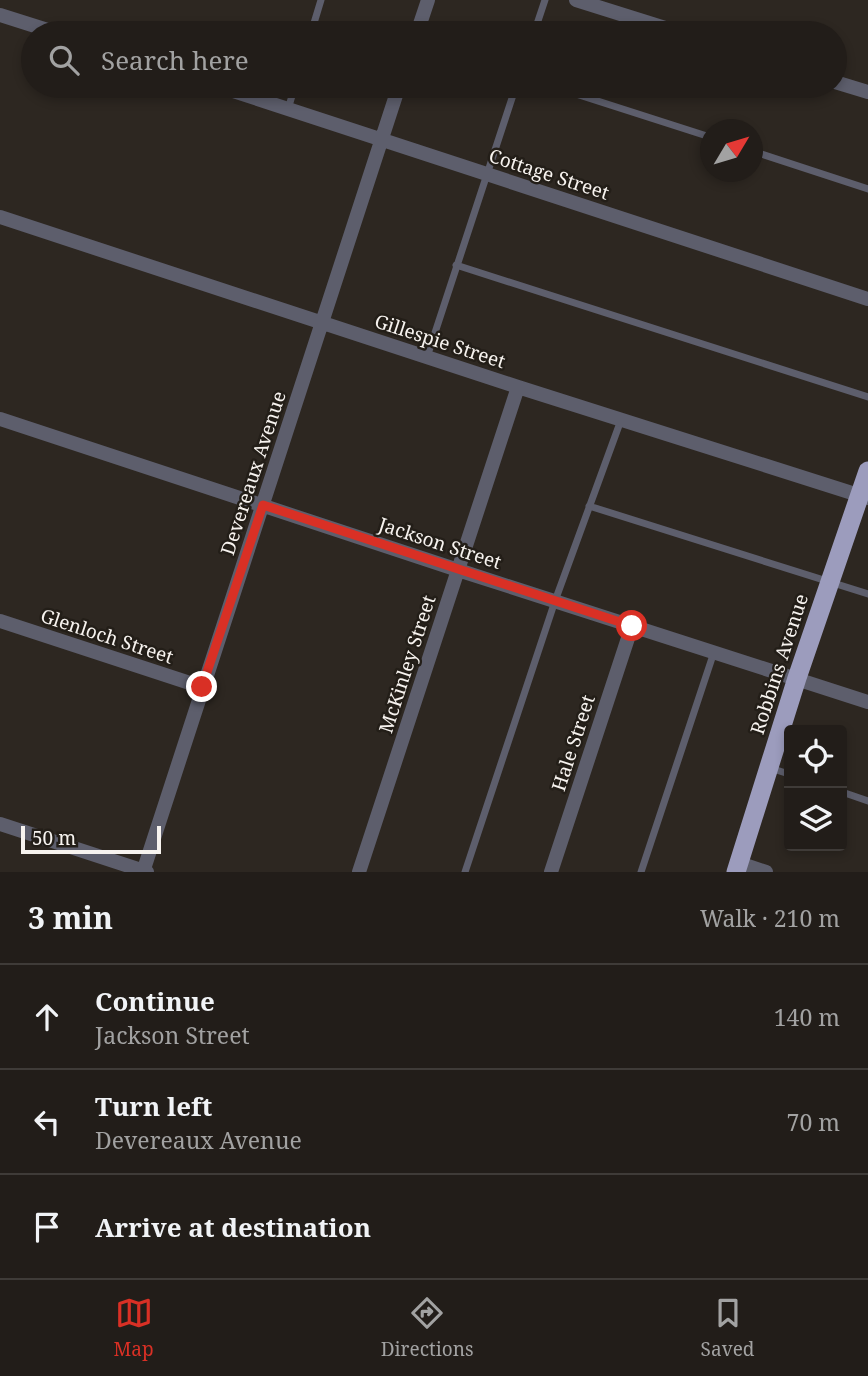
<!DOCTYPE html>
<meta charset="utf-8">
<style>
body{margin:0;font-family:"Noto Serif",serif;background:#2a2622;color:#f1f3f6}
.controls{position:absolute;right:21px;bottom:21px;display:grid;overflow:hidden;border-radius:7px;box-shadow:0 4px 10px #0003}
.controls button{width:63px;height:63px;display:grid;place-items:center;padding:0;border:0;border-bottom:2px solid #3f3b38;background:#221d19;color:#f1f3f6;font:35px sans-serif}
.compass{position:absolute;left:700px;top:119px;width:63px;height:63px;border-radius:50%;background:#221d19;box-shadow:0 4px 10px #0003;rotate:52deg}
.scale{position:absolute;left:21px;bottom:18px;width:140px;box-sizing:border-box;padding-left:7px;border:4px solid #f7f3ef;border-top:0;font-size:19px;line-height:24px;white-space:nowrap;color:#f7f3ef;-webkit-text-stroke:5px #231e18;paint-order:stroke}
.stop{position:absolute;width:21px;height:21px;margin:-16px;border:5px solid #d93025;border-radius:50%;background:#fff}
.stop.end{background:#d93025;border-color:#fff;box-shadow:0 2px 7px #0008}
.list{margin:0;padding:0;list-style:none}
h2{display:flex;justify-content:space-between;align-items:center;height:91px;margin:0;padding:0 28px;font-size:30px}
h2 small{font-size:23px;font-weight:400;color:#a2a2a2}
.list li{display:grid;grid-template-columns:46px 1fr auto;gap:21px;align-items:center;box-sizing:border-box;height:105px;padding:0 28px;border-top:2px solid #3f3b38}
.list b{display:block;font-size:26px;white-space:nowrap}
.list p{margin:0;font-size:23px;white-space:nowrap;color:#a2a2a2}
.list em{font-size:23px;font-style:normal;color:#a2a2a2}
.icon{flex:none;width:38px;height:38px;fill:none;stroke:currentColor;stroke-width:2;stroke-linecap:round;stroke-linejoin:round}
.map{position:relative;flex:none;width:868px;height:872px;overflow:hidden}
.search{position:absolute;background:#221d19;box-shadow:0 4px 10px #0003;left:21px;right:21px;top:21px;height:77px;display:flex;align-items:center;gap:18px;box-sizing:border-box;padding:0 24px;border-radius:38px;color:#a2a2a2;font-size:26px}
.sheet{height:406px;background:#221d19}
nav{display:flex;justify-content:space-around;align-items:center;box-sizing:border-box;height:98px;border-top:2px solid #3f3b38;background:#221d19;font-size:19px;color:#a2a2a2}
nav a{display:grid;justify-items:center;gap:4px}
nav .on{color:#d93025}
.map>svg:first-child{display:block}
</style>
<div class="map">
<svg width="868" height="872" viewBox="0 0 868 872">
<rect width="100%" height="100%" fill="#2d2721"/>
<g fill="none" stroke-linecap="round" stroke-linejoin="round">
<!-- service -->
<path stroke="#5d5e6c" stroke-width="7" d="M311 33 321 0
M534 33 545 0
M551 86 710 137
M288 109 295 86
M752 151 868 189
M456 265 868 397
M427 357 516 86
M589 506 868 594
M770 768 789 774
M842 792 868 801
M465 872 555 601 621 420
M641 872 714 652"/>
<!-- minor -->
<path stroke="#5d5e6c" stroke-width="14" d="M576 0 681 33
M0 15 57 33
M417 33 428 0
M835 82 868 92
M218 86 868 299
M0 217 518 387 868 498
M0 419 458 570 868 702
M0 621 202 687
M0 824 147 872
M739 863 766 872
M143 872 399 86
M359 872 518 387
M551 872 632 626"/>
<!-- trunk -->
<path stroke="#9c9cbd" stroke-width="19" d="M736 872 797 678 868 471"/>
</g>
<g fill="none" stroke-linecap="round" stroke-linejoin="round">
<!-- route -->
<path stroke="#d93025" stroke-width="9" d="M202 687 263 505 632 626"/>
</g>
<g text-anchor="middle" stroke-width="5" stroke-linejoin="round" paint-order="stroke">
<!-- street labels -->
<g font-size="19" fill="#f7f3ef" stroke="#231e18">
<text transform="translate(549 174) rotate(18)" y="7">Cottage Street</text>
<text transform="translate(440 341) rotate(18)" y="7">Gillespie Street</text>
<text transform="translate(253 473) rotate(-72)" y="7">Devereaux Avenue</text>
<text transform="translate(440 543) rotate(18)" y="7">Jackson Street</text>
<text transform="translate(107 636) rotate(18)" y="7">Glenloch Street</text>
<text transform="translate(407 664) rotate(-72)" y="7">McKinley Street</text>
<text transform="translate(779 664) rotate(-72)" y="7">Robbins Avenue</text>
<text transform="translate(573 743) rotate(-72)" y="7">Hale Street</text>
</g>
</g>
</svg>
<div class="controls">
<button><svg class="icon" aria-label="locate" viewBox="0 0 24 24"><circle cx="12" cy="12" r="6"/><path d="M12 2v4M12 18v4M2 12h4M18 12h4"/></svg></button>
<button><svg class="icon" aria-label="layers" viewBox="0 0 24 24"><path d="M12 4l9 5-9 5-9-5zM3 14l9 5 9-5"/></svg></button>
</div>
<svg class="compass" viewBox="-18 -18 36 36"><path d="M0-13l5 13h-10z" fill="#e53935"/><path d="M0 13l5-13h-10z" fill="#a2a2a2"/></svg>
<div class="scale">50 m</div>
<div class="stop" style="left:632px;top:626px"></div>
<div class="stop end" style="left:202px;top:687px"></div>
<div class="search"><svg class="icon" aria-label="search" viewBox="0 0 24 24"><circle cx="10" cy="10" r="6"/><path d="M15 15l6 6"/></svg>Search here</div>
</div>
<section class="sheet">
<h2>3 min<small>Walk · 210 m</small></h2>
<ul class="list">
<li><svg class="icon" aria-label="ahead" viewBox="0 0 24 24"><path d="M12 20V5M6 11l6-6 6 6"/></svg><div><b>Continue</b><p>Jackson Street</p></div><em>140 m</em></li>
<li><svg class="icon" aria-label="left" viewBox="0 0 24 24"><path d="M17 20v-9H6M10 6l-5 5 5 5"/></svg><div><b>Turn left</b><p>Devereaux Avenue</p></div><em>70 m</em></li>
<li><svg class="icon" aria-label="arrive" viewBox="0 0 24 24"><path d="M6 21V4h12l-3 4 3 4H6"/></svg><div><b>Arrive at destination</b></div></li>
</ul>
</section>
<nav>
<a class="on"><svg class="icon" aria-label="map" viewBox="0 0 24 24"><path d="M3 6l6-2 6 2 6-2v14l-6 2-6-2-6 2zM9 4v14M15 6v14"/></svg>Map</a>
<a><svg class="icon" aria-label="directions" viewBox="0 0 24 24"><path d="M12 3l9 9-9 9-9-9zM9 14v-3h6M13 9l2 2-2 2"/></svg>Directions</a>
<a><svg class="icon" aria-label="saved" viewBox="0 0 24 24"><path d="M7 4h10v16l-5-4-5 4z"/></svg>Saved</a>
</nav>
